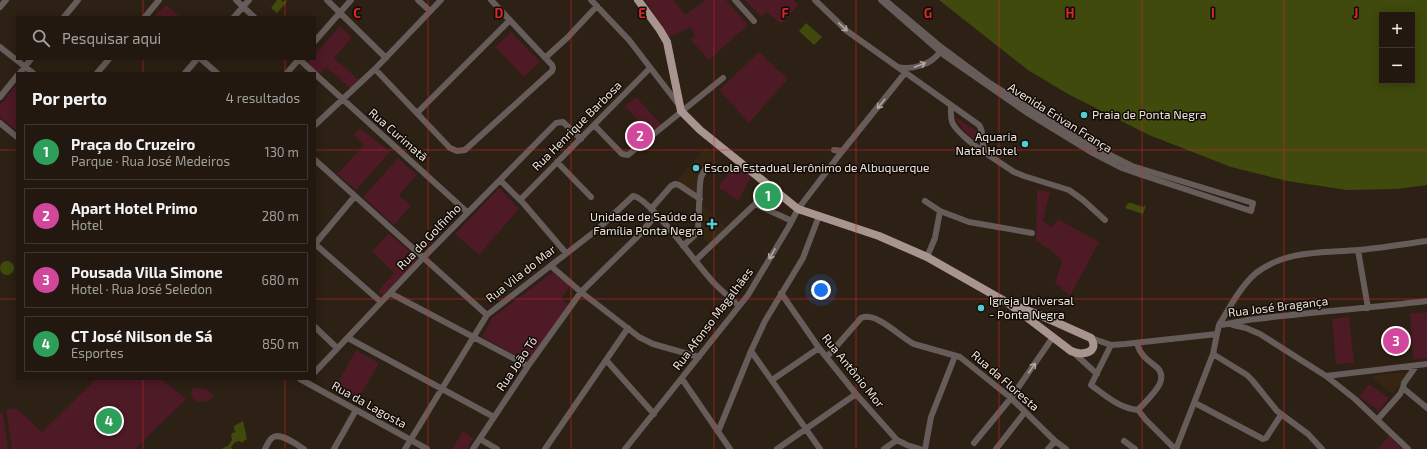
<!DOCTYPE html>
<html lang="pt">
<meta charset="utf-8">
<style>
body{margin:0;font-family:"Exo 2",sans-serif;background:#2e251d;color:#f1f3f6}
.controls{position:absolute;right:12px;top:12px;display:grid;overflow:hidden;border-radius:0px;box-shadow:0 2px 10px #0003}
.controls button{width:36px;height:36px;display:grid;place-items:center;padding:0;border:0;border-bottom:1px solid #3f372f;background:#22180f;color:#f1f3f6;font:20px sans-serif}
.you{position:absolute;left:821px;top:290px;width:14px;height:14px;margin:-10px;border:3px solid #fff;border-radius:50%;background:#1a73e8;box-shadow:0 0 0 6px #1a73e833}
.badge{display:grid;place-items:center;width:26px;height:26px;border-radius:50%;background:#52ccd6;color:#fff;font-size:13px;font-weight:700}
.pin{position:absolute;translate:-50% -50%;border:2px solid #fff;box-shadow:0 1px 4px #0006}
.list{margin:0;padding:0;list-style:none}
h2{display:flex;justify-content:space-between;align-items:center;height:52px;margin:0;padding:0 16px;font-size:17px}
h2 small{font-size:13px;font-weight:400;color:#a2a09e}
.list li{display:grid;grid-template-columns:26px 1fr auto;gap:12px;align-items:center;box-sizing:border-box;height:56px;margin:0 8px 8px;padding:0 8px;border:1px solid #3f372f;border-radius:0px}
.list b{display:block;font-size:15px;white-space:nowrap}
.list p{margin:0;font-size:13px;white-space:nowrap;color:#a2a09e}
.list em{font-size:13px;font-style:normal;color:#a2a09e}
.icon{flex:none;width:22px;height:22px;fill:none;stroke:currentColor;stroke-width:2;stroke-linecap:round;stroke-linejoin:round}
.map{position:relative;flex:none;width:1427px;height:449px;overflow:hidden}
.search{position:absolute;background:#22180f;box-shadow:0 2px 10px #0003;left:16px;top:16px;width:300px;height:44px;display:flex;align-items:center;gap:10px;box-sizing:border-box;padding:0 14px;border-radius:0px;color:#a2a09e;font-size:15px}
.panel{position:absolute;background:#22180f;box-shadow:0 2px 10px #0003;left:16px;top:72px;width:300px;height:308px;border-radius:0px}
.map>svg:first-child{display:block}
</style>
<div class="map">
<svg width="1427" height="449" viewBox="0 0 1427 449">
<rect width="100%" height="100%" fill="#2d2014"/>
<!-- built -->
<path fill="#372513" d="M706 147 716 156 700 172 699 196 676 182Z
M702 204 726 228 709 243 701 235Z
M1410 372 1393 394 1373 378 1375 375Z"/>
<!-- green -->
<path fill="#4d1a26" d="M645 0H676L674 1 685 15 706 0H726L748 25 709 60 690 39 695 36 691 27 669 37Z
M745 0H794L798 5 781 24 766 12 761 17Z
M166 5 180 17H158L155 15Z
M340 26 352 37 334 58 359 80 351 89 326 67 318 76 305 65 310 59H315V54Z
M511 32 540 62 524 77 495 47Z
M759 52 788 79 749 123 719 90Z
M17 84V131L0 117V105Z
M636 97 662 125 651 135 625 106Z
M957 118 978 132 980 136 976 140C968 137 961 127 956 119Z
M360 128 390 152 356 190 337 174 364 145 354 135Z
M398 158 417 175 399 195 411 206 394 225 363 197Z
M736 163 752 176 738 201 718 187Z
M499 188 519 209 479 255 455 234Z
M1037 190 1050 192 1043 221 1052 227 1058 219 1099 242 1070 296 1055 283 1062 261 1052 251 1036 241Z
M767 192 783 205 779 210 761 201Z
M389 233 419 260 384 297 378 291 394 273 372 251Z
M553 272 571 284 561 299 570 306 528 362 482 337 492 318Z
M1427 312V358L1413 360 1410 313Z
M1349 317 1354 363 1336 364 1332 319Z
M356 350 379 363 358 400 335 388Z
M96 379H161L186 399 135 449H12L6 409 16 408 42 432Z
M1369 384 1389 398 1379 411 1359 397Z
M193 388 206 389 214 396C206 406 186 403 193 388Z
M0 413H3L8 449H0Z
M463 431 473 438 467 449H452Z
M1389 436 1403 449H1378Z"/>
<!-- water -->
<path fill="#3f4a0c" fill-rule="evenodd" d="M277 0H281L283 2 286 0 287 2 277 13 271 8Z
M939 0H1427V185L1397 189 1347 190 1287 181 1231 167 1149 135 1068 94 1028 70ZM1382 15H1412V81H1382Z
M806 23 822 37 814 45 799 31Z
M1128 203H1131L1143 207 1144 206H1146L1143 214 1125 208Z
M0 268a7 7 0 1 1 14 0a7 7 0 1 1-14 0Z
M243 421 247 439 241 443 240 441 235 442 231 447 232 449H222L225 447 228 446 232 440 231 435 232 433 236 432 234 429V426Z"/>
<g fill="none" stroke-linecap="round" stroke-linejoin="round">
<!-- minor -->
<path stroke="#665c59" stroke-width="6" d="M236 0 254 17
M327 0 386 58
M418 0 430 11
M591 0 629 40 679 105
M735 0 754 21
M815 0 847 31 979 125C984 131 982 142 984 152L1014 172 1024 176 1069 190 1083 200 1105 220
M881 0 944 55 1029 114 1091 152 1122 168 1142 175 1251 211 1253 203 1132 166 1080 140 988 82 941 47 885 0
M0 7 6 0
M64 17 78 0
M145 17 159 0
M234 17 249 0
M315 41 351 0
M0 47 33 73
M545 58 568 37 597 6
M201 59 217 73
M299 59 314 73
M897 67C912 70 931 65 940 52
M375 69 450 148 457 151 465 150 552 71 553 68 552 65 491 0
M20 73 31 59
M97 73 109 59
M185 73 197 59
M287 73 299 59
M315 74 467 212
M0 97 17 76
M951 105C951 111 950 119 953 124 957 132 976 147 984 152
M417 113 510 20
M0 123 17 137
M315 125 375 69 441 0
M594 125 622 154 628 155 723 78
M834 150 842 151
M315 160 487 315
M557 162 591 197
M500 180 524 204 566 253
M520 200 650 68
M925 201 940 211 969 222 1032 233
M755 204 792 221
M651 209 671 186 675 184 679 185 700 199
M315 244 381 302
M315 244 355 196
M683 246 695 235 698 230 700 184 701 177 706 168
M1358 250 1368 308
M927 257 935 238 940 211
M695 261 755 204 768 185
M551 266 581 292 639 337 653 344 699 357
M390 293 528 366
M781 293 819 348 856 394 897 440 907 445 920 449
M1219 325C1230 307 1240 287 1256 273 1286 250 1322 253 1358 250 1381 248 1404 244 1427 241
M1233 325 1246 328 1260 334 1326 376 1355 399 1408 449
M315 327 337 348
M348 338 494 417
M1091 338 1111 345 1125 344 1217 334
M1137 344C1140 354 1146 359 1154 365 1174 379 1148 398 1138 410
M1111 345 1091 385C1106 396 1119 408 1138 410L1146 420 1175 449
M751 351 820 449
M1073 352 1097 374
M1213 354 1247 375 1252 380 1277 411 1308 434 1322 449
M827 357 861 318C876 311 900 337 914 344L960 357 965 361 1011 398 1055 441 1066 449
M606 360 654 414
M315 372 423 258 556 123 563 122 581 139
M1326 376 1427 364
M300 379 427 449
M682 379 730 449
M772 380 819 348
M1403 388 1427 408
M1195 403 1263 439 1266 438 1281 415
M1378 419 1400 394 1403 388 1404 383 1416 366
M718 432 751 351 765 321 803 258 819 216
M480 439 497 449
M1124 441 1135 449
M974 443 1011 398 1053 337
M265 449C267 445 269 440 272 438 279 431 297 445 304 449
M334 449 356 410
M405 449 487 315 598 229 633 196C649 197 700 269 714 283 722 291 731 299 739 306
M473 449 528 366 581 292 638 236 656 215
M545 449 628 328
M625 449 748 295 788 228 798 209 840 154 905 73
M777 449 856 394
M884 449 897 440
M925 449 931 417 955 356
M996 449 1025 412
M1048 449 1055 441
M1176 449 1213 354 1217 334 1219 325C1232 324 1243 320 1256 319 1313 312 1370 308 1427 301"/>
<!-- major -->
<path stroke="#a9958f" stroke-width="8" d="M638 0 660 30 667 42 681 111 700 130 798 209 879 236 927 257 1008 303 1042 316 1091 338C1100 353 1082 356 1071 351L1008 303"/>
</g>
<!-- one-way arrows -->
<defs><path id="oneway-shaft" d="M-6 0H5M1.5-3L5.5 0L1.5 3" fill="none" stroke-width="1.6" stroke-linecap="round" stroke-linejoin="round"/></defs>
<g stroke="#b1a7a1">
<use href="#oneway-shaft" transform="translate(843 27) rotate(43)"/>
<use href="#oneway-shaft" transform="translate(920 65) rotate(-21)"/>
<use href="#oneway-shaft" transform="translate(881 104) rotate(129)"/>
<use href="#oneway-shaft" transform="translate(772 254) rotate(120)"/>
<use href="#oneway-shaft" transform="translate(1032 368) rotate(-55)"/>
</g>
<!-- grid -->
<path fill="none" stroke="#d62828" stroke-width="1" stroke-opacity="0.55" d="M143 0V17M285 0V17M428 0V449M571 0V449M714 0V449M856 0V449M999 0V449M1142 0V449M1284 0V449M143 59V73M285 59V73M0 150H17M315 150H1427M0 299H17M315 299H1427M143 379V449M285 379V449"/>
<!-- markers -->
<g fill="#52ccd6" stroke="#110b06" stroke-width="1.5">
<circle cx="1084" cy="115" r="4"/>
<circle cx="1025" cy="144" r="4"/>
<circle cx="696" cy="168" r="4"/>
<path d="M710 218h4v4h4v4h-4v4h-4v-4h-4v-4h4z"/>
<circle cx="981" cy="308" r="4"/>
</g>
<g text-anchor="middle" stroke-width="3" stroke-linejoin="round" paint-order="stroke">
<!-- poi labels -->
<g font-size="12" fill="#eee4dc" stroke="#110b06" text-anchor="start">
<text x="1092" y="119">Praia de Ponta Negra</text>
<text x="1017" y="141" text-anchor="end">Aquaria<tspan x="1017" dy="14">Natal Hotel</tspan></text>
<text x="704" y="172">Escola Estadual Jerônimo de Albuquerque</text>
<text x="703" y="221" text-anchor="end">Unidade de Saúde da<tspan x="703" dy="14">Família Ponta Negra</tspan></text>
<text x="989" y="305">Igreja Universal<tspan x="989" dy="14">- Ponta Negra</tspan></text>
</g>
<!-- street labels -->
<g font-size="12" fill="#eee4dc" stroke="#110b06">
<text transform="translate(1060 118) rotate(32)" y="4">Avenida Erivan França</text>
<text transform="translate(577 126) rotate(-45)" y="4">Rua Henrique Barbosa</text>
<text transform="translate(398 135) rotate(41)" y="4">Rua Curimatã</text>
<text transform="translate(429 237) rotate(-46)" y="4">Rua do Golfinho</text>
<text transform="translate(521 274) rotate(-38)" y="4">Rua Vila do Mar</text>
<text transform="translate(1278 307) rotate(-7)" y="4">Rua José Bragança</text>
<text transform="translate(713 319) rotate(-53)" y="4">Rua Afonso Magalhães</text>
<text transform="translate(517 364) rotate(-56)" y="4">Rua João Tó</text>
<text transform="translate(853 371) rotate(51)" y="4">Rua Antônio Mor</text>
<text transform="translate(1005 381) rotate(41)" y="4">Rua da Floresta</text>
<text transform="translate(369 405) rotate(29)" y="4">Rua da Lagosta</text>
</g>
</g>
<g font-size="13" text-anchor="middle" font-weight="bold" fill="#d62828" stroke="#110b06" stroke-width="3" stroke-linejoin="round" paint-order="stroke">
<text x="357" y="18">C</text>
<text x="499" y="18">D</text>
<text x="642" y="18">E</text>
<text x="785" y="18">F</text>
<text x="928" y="18">G</text>
<text x="1070" y="18">H</text>
<text x="1213" y="18">I</text>
<text x="1356" y="18">J</text>
</g>
</svg>
<div class="controls">
<button>+</button>
<button>−</button>
</div>
<div class="you"></div>
<div class="pin badge" style="left:768px;top:196px;background:#2e9e5b">1</div>
<div class="pin badge" style="left:640px;top:136px;background:#d1479c">2</div>
<div class="pin badge" style="left:1396px;top:341px;background:#d1479c">3</div>
<div class="pin badge" style="left:109px;top:421px;background:#2e9e5b">4</div>
<div class="search"><svg class="icon" aria-label="search" viewBox="0 0 24 24"><circle cx="10" cy="10" r="6"/><path d="M15 15l6 6"/></svg>Pesquisar aqui</div>
<section class="panel">
<h2>Por perto<small>4 resultados</small></h2>
<ul class="list">
<li><span class="badge" style="background:#2e9e5b">1</span><div><b>Praça do Cruzeiro</b><p>Parque · Rua José Medeiros</p></div><em>130 m</em></li>
<li><span class="badge" style="background:#d1479c">2</span><div><b>Apart Hotel Primo</b><p>Hotel</p></div><em>280 m</em></li>
<li><span class="badge" style="background:#d1479c">3</span><div><b>Pousada Villa Simone</b><p>Hotel · Rua José Seledon</p></div><em>680 m</em></li>
<li><span class="badge" style="background:#2e9e5b">4</span><div><b>CT José Nilson de Sá</b><p>Esportes</p></div><em>850 m</em></li>
</ul>
</section>
</div>
